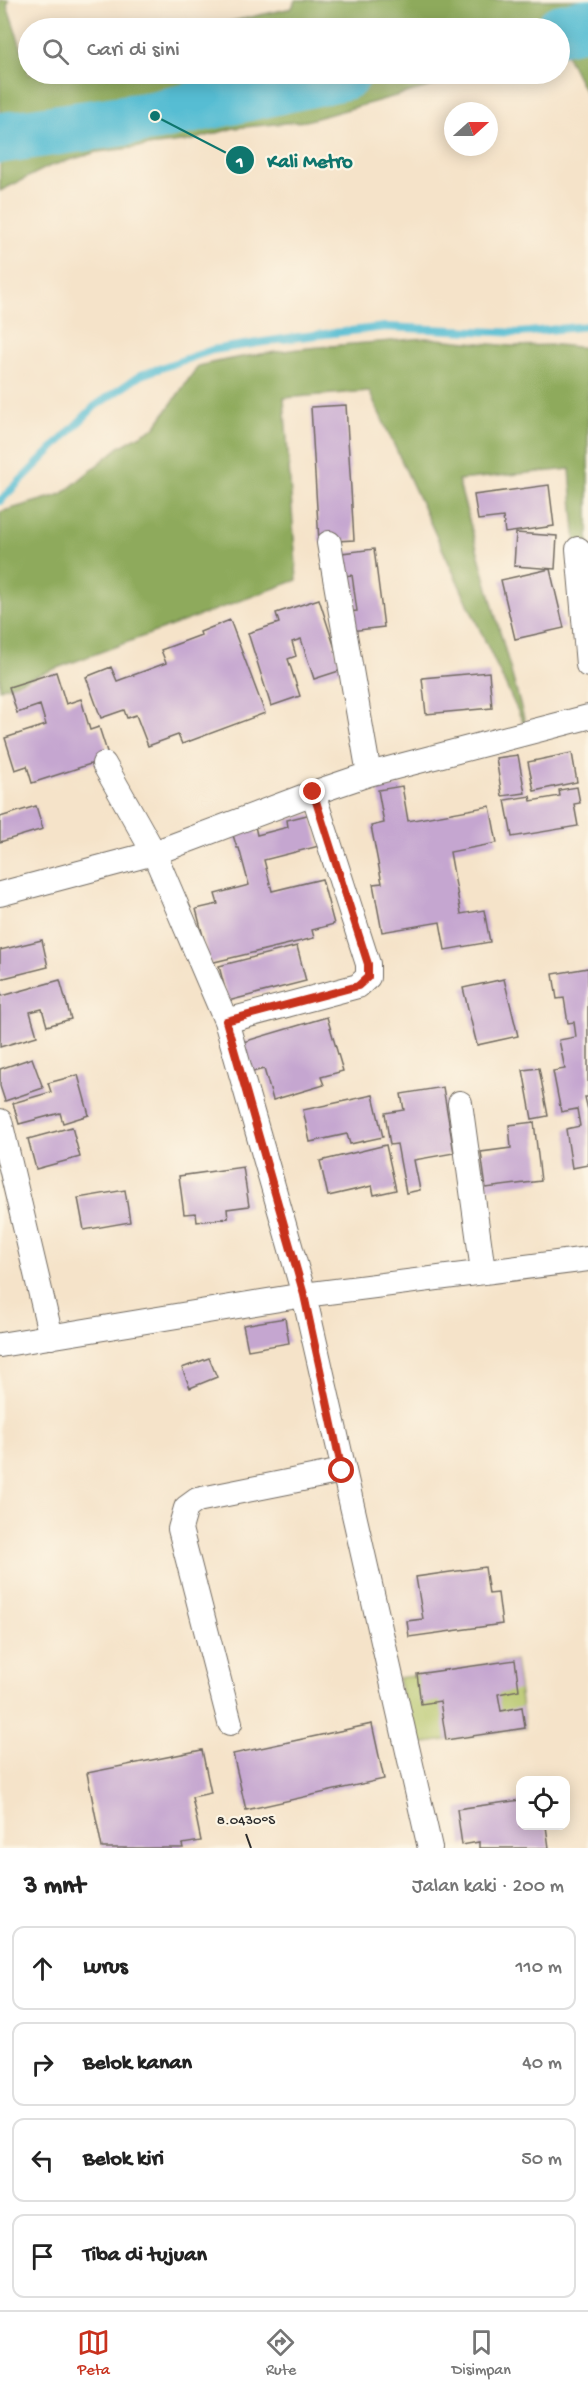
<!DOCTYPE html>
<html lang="id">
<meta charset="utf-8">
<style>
body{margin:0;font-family:"Gochi Hand",sans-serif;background:#f2f2f2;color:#222}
.controls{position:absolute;right:18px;bottom:18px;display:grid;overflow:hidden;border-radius:12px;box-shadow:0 3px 15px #0003}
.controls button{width:54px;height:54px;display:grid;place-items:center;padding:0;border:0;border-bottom:2px solid #e0e0e0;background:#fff;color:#222;font:30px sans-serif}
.compass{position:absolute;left:444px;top:102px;width:54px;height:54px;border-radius:50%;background:#fff;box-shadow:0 3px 15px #0003;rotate:69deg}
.stop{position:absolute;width:18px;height:18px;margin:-14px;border:4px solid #c8321e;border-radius:50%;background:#fff}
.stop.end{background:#c8321e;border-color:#fff;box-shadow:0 2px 6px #0008}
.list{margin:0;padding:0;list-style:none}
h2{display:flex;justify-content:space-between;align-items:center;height:78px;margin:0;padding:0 24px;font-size:26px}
h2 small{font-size:20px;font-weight:400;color:#767676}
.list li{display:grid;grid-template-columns:39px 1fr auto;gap:18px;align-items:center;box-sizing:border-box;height:84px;margin:0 12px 12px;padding:0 12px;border:2px solid #e0e0e0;border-radius:12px}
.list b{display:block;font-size:22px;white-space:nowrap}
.list em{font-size:20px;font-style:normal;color:#767676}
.icon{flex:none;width:33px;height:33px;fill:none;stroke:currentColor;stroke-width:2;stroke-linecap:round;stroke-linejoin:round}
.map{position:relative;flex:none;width:588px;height:1848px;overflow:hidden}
.search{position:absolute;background:#fff;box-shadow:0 3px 15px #0003;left:18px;right:18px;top:18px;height:66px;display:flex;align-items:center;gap:15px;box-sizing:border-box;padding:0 21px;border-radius:33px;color:#767676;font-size:22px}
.sheet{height:462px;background:#fff}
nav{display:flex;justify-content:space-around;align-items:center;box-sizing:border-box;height:84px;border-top:2px solid #e0e0e0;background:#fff;font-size:16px;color:#767676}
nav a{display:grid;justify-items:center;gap:3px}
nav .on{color:#c8321e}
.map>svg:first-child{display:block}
</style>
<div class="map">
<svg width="588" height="1848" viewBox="0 0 588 1848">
<rect width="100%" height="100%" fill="#fcf5e5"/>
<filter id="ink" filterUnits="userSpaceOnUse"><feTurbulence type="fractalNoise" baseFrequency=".0167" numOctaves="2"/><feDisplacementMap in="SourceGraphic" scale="12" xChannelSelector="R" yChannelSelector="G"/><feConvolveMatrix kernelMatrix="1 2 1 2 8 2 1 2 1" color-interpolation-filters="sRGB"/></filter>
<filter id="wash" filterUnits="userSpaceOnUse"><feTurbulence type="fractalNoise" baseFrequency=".008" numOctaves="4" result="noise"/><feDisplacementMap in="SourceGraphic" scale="24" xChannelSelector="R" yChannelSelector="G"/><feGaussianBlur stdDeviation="1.35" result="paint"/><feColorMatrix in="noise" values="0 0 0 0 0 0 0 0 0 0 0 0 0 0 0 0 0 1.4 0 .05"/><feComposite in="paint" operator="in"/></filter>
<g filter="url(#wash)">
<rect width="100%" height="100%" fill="#f5e3c9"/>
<!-- green -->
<path fill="#b3c467" stroke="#6f7849" stroke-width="1.5" d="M515 1660 525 1728 413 1745 398 1678Z"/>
<!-- forest -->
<path fill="#8eaa5c" stroke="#5c6a44" stroke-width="1.5" d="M0 0H9L7 5 23 53H28V74H491L435 85 306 121 234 128 190 141 97 152 50 166 0 191Z
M295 0H588V98L566 54 560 55V28H201L292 8Z
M426 338 511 346 557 345 588 348V585L579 587 570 469 458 480 528 733 369 391 284 398 297 580 0 689V512L62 494 119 447 155 427 198 366C273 348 350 345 426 338Z"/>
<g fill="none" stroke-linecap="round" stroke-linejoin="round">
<!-- stream -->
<path stroke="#56bdd3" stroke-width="8" d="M0 501 95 406 141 375 212 350 290 338 385 327 519 333 588 326"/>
<!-- river -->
<path stroke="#56bdd3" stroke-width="51" d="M560 30 588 24
M0 138 155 116 346 74"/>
</g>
<g id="blocks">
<!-- building -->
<path fill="#c5a6d0" d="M346 405 354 540 319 542 311 407Z
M549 485 554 526 505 533 503 517 478 520 474 495Z
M516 533 557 536 555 569 514 566Z
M374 549 384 627 350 631 348 612 357 611 352 575 344 576 342 553Z
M550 569 564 628 515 639 501 580Z
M319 599 342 670 314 679 301 639 292 642 296 656 288 659 300 696 271 706 248 633 279 623 276 613Z
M230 620 265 713 182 744 178 735 148 746 136 715 127 718 124 710 101 718 86 677 111 667 117 681 166 663 161 650 201 635 200 632Z
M56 672 66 704 81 699 90 730 99 727 109 758 32 783 27 766 15 770 5 738 46 725 40 705 17 713 9 687Z
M489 672 492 708 426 714 422 678Z
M572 753 577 782 534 791 528 762Z
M518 755 525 793 502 796 496 758Z
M402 786 408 821 490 806 497 843 450 852 461 914 484 910 490 942 445 950 440 922 382 932 373 884 382 883 371 826 384 823 378 790Z
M577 787 580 803 574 804 578 826 512 837 505 800 530 796 531 801 560 796 559 790Z
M36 806 43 829 0 842V817Z
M311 814 319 846 264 860 272 891 322 879 334 924 312 930 314 938 210 963 196 909 218 904 215 894 249 885 239 848H237L232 832 255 826 257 835 288 827 287 820Z
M42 940 48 967 0 979V950Z
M297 946 306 981 228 1001 219 966Z
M588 968V1097H585L588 1110V1165L572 1168 566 1129 580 1126 577 1109 561 1112 553 1071 565 1069 559 1040 576 1037 574 1022 568 1023 564 998 557 999 553 974Z
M504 979 518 1036 477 1045 463 988Z
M60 980 71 1019 47 1026 42 1009 30 1012 37 1036 0 1047V990L2 996Z
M327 1017 343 1071 321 1077 324 1085 273 1100 264 1069 252 1072 243 1042Z
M32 1058 43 1088 5 1101 0 1086V1069Z
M539 1068 548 1116 532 1119 523 1070Z
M78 1075 89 1115 63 1123 60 1113 19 1124 13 1103 51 1092 48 1083Z
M443 1087 454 1153 414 1160 420 1190 406 1193 397 1144 390 1145 385 1113 404 1110 401 1094Z
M373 1095 383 1137 350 1144 347 1134 310 1142 303 1110Z
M534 1122 541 1181 486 1188 481 1152 511 1148 509 1125Z
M72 1127 80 1157 36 1169 28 1139Z
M386 1145 396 1190 374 1195 372 1186 328 1196 320 1161Z
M243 1167 249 1206 227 1209 228 1218 197 1222 196 1213 184 1214 179 1176Z
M125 1190 130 1222 84 1230 78 1198Z
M285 1318 289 1343 248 1350 243 1325Z
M209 1358 217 1377 190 1388 182 1368Z
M485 1567 489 1594 498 1593 502 1624 409 1637 407 1621 423 1619 416 1577Z
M515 1660 519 1690 498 1694 501 1711 522 1707 525 1728 446 1740 440 1701 421 1704 417 1674Z
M372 1724 384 1779 246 1810 233 1754Z
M202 1750 211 1793 192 1797 201 1841 182 1844 183 1848H102L87 1773Z
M520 1800V1826H546L549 1848H479V1842L462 1845 457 1809Z"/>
</g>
</g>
<g filter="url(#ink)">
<use href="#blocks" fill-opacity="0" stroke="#726b62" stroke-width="1.5"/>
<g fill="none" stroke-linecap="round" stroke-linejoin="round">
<defs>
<path id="street" d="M329 543 369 774
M578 549 588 665
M104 764 154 853 226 1021 304 1295 430 1848
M0 894 154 853 313 793 369 774 588 717
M226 1021 358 986 368 977V964L313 793
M460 1103 483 1271
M0 1121 51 1337
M0 1345 304 1295 588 1259
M230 1723 180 1529 186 1508 197 1500 342 1471"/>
</defs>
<!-- street casing -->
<use href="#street" stroke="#726b62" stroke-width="26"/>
<!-- street -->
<use href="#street" stroke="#fff" stroke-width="24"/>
</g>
</g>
<g fill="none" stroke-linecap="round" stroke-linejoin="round" filter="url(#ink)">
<!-- route -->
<path stroke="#c8321e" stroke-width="8" d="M313 792 368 964V977L358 986 226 1021 304 1295 342 1471"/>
</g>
<!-- ticks -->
<path fill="none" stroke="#2b2b2b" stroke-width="2" d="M246 1834 251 1848"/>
<g font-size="15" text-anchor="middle" fill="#2b2b2b" stroke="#fcf5e5" stroke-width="4.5" stroke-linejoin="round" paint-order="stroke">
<text x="246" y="1824">8.0430°S</text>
</g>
<!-- callouts -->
<path fill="none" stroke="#0f766e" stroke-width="2" d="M155 116L240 160"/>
<g fill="#0f766e" stroke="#fcf5e5" stroke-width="2">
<circle cx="155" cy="116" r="6"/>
<circle cx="240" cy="160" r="15"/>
</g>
<g font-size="18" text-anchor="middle" font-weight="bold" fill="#fff">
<text x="240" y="167">1</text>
</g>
<g font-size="20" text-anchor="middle" font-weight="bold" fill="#0f766e" stroke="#fcf5e5" stroke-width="4.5" stroke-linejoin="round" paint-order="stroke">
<text x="310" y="167">Kali Metro</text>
</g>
</svg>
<div class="controls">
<button><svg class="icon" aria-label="locate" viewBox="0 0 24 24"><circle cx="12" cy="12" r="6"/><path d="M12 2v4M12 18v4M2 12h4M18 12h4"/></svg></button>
</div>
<svg class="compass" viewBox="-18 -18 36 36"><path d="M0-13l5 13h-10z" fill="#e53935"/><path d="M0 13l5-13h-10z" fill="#767676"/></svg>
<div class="stop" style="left:342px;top:1471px"></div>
<div class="stop end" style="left:313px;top:792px"></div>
<div class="search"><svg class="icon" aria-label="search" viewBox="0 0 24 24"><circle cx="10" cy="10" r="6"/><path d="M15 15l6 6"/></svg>Cari di sini</div>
</div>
<section class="sheet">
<h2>3 mnt<small>Jalan kaki · 200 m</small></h2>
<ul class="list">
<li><svg class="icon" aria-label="ahead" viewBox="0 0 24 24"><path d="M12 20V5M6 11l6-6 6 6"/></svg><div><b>Lurus</b></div><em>110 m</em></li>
<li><svg class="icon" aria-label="right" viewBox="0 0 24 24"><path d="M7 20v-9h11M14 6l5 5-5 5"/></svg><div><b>Belok kanan</b></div><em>40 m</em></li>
<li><svg class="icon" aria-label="left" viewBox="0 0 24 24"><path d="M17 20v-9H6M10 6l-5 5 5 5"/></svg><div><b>Belok kiri</b></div><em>50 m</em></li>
<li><svg class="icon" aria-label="arrive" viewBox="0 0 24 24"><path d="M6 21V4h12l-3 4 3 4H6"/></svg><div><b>Tiba di tujuan</b></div></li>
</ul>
</section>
<nav>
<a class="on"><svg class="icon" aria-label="map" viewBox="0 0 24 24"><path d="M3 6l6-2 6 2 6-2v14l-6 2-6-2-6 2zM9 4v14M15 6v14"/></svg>Peta</a>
<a><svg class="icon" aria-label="directions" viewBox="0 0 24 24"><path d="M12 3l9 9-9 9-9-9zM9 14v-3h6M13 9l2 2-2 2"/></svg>Rute</a>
<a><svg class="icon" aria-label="saved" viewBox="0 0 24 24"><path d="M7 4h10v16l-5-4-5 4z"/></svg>Disimpan</a>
</nav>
